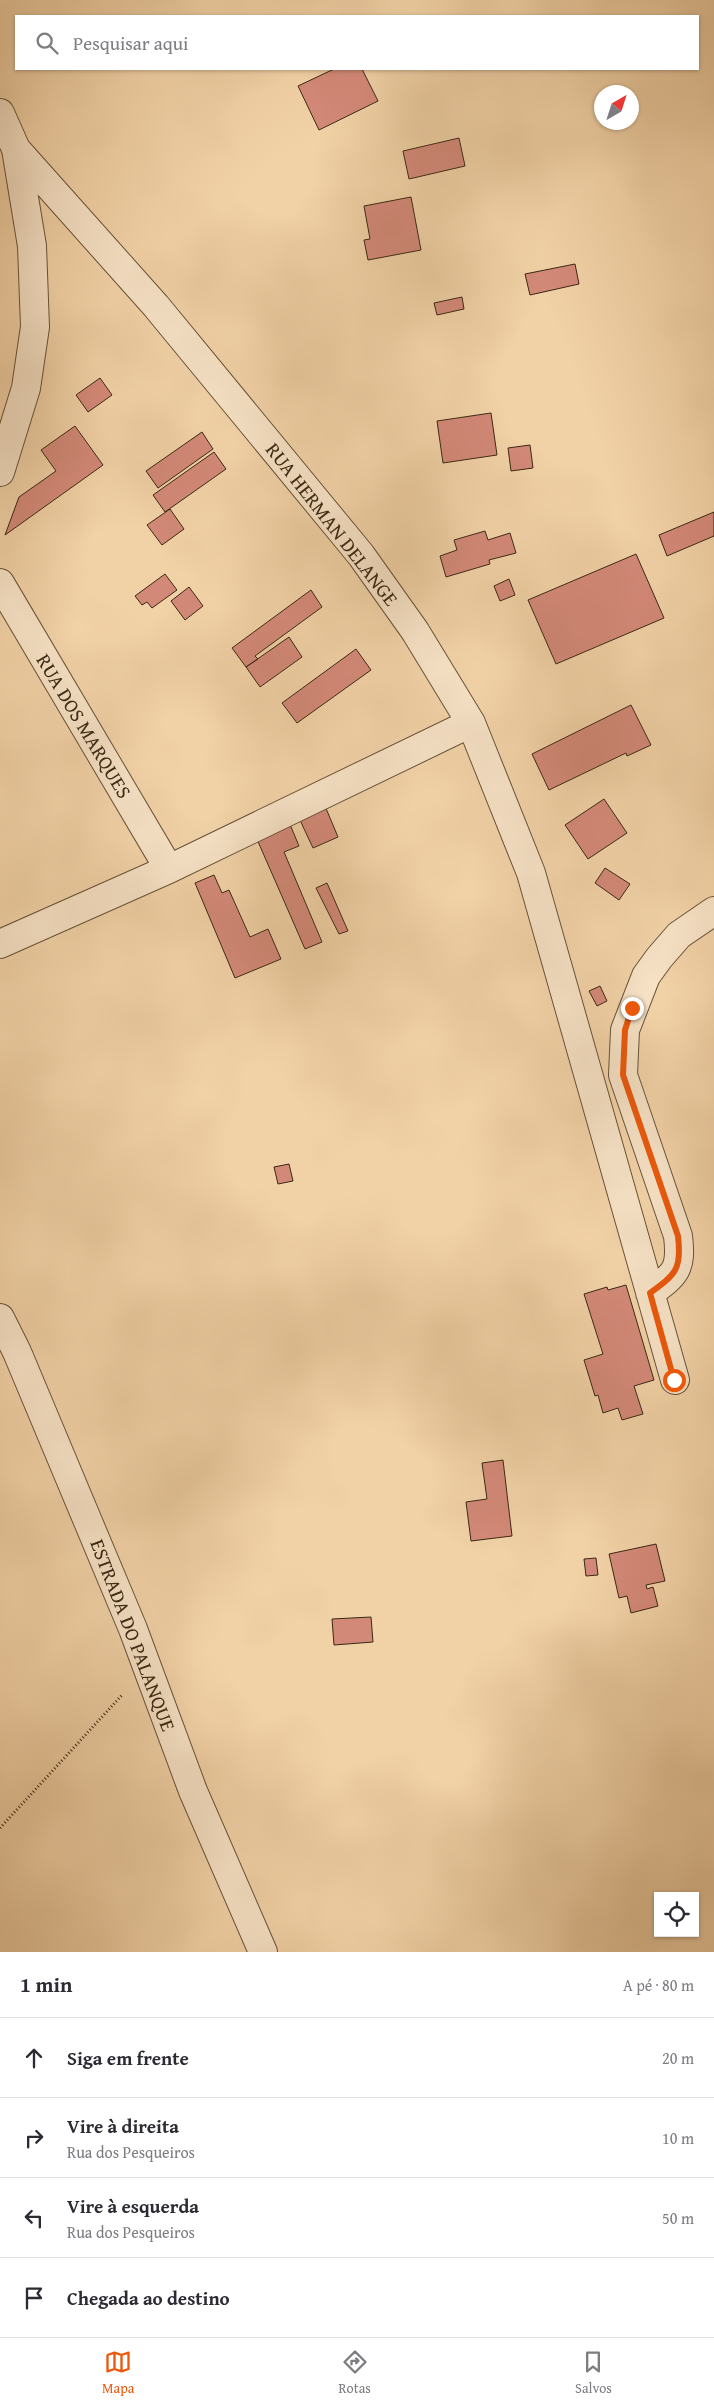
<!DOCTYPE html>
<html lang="pt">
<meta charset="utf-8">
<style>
body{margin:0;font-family:"Gentium Book Plus",serif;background:#f2f2f3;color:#2b2b33}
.controls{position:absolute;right:15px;bottom:15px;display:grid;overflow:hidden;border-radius:0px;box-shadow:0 1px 4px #0004}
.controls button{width:45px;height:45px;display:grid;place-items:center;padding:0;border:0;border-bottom:1px solid #e1e1e2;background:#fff;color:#2b2b33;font:25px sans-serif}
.compass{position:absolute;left:594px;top:85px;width:45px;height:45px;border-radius:50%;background:#fff;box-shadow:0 1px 4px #0004;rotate:39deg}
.stop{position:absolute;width:15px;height:15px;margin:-11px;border:4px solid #ea580c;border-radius:50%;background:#fff}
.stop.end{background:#ea580c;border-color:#fff;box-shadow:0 1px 5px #0008}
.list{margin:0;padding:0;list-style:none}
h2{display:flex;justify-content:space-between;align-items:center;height:65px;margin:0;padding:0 20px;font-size:21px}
h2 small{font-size:16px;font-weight:400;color:#7c7c81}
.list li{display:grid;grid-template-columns:32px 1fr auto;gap:15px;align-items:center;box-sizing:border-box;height:80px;padding:0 20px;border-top:1px solid #e1e1e2}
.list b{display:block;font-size:19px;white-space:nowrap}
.list p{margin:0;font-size:16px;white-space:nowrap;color:#7c7c81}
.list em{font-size:16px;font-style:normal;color:#7c7c81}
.icon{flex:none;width:28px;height:28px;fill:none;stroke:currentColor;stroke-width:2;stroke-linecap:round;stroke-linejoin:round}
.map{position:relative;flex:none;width:714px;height:1952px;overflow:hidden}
.search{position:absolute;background:#fff;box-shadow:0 1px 4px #0004;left:15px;right:15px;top:15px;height:55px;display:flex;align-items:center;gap:12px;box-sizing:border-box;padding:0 18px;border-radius:0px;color:#7c7c81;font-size:19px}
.sheet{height:385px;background:#fff}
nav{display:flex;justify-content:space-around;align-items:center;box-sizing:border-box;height:70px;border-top:1px solid #e1e1e2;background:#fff;font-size:14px;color:#7c7c81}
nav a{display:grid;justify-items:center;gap:2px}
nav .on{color:#ea580c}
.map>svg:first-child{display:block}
</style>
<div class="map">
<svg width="714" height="1952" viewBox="0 0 714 1952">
<rect width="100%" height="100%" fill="#f1d1a6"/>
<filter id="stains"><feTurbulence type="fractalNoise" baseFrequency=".004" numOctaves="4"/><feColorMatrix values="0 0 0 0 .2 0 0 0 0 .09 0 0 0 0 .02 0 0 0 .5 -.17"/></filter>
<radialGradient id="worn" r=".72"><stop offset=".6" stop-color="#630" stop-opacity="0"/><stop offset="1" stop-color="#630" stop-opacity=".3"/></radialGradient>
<!-- building -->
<path fill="#d38978" stroke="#3a2914" d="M334 69H362L378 101 319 130 298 86Z
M459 138 465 166 409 179 403 151Z
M411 197 421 250 368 260 364 240 370 239 364 206Z
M575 264 579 284 530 295 525 274Z
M462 297 464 309 437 315 434 303Z
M100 378 112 395 88 412 76 395Z
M491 413 497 455 443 463 437 421Z
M75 426 103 465 5 535 19 497 56 471 41 450Z
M202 432 213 449 158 488 146 471Z
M530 445 533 468 511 471 508 448Z
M214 452 226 469 165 512 153 495Z
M170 509 184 529 162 545 147 525Z
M714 512V536L667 556 659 535Z
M485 531 488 540 510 533 516 553 489 560 490 564 446 577 440 556 457 550 454 540Z
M636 554 664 618 556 664 528 600Z
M165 574 177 590 152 608 147 602 142 605 135 596Z
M509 579 515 595 500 601 494 586Z
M189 587 203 606 185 620 171 601Z
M311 590 322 607 255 656 258 659 246 667 232 648Z
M289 637 302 657 260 687 246 667Z
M356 649 371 670 297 723 282 703Z
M631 705 651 745 627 756 626 753 549 790 532 754Z
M604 799 627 833 588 859 565 825Z
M325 806 338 837 313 848 299 818Z
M289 822 299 846 284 852 322 942 305 949 256 837Z
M605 868 630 884 619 900 595 883Z
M214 875 222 893 229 890 250 937 268 929 281 959 235 978 195 883Z
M327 883 348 931 339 934 316 888Z
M600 986 607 1001 597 1006 589 991Z
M289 1164 293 1181 278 1184 274 1167Z
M626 1285 654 1380 634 1386 643 1414 622 1420 618 1408 603 1413 598 1395 595 1396 584 1360 603 1354 584 1294 607 1287 608 1290Z
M503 1460 512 1536 471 1541 466 1502 487 1499 482 1463Z
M656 1544 665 1581 646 1585 647 1589 653 1587 658 1606 631 1613 627 1596 619 1598 609 1554Z
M596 1558 598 1575 586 1576 584 1559Z
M371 1617 373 1642 334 1645 332 1619Z"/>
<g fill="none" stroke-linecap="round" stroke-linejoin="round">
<defs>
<path id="minor" d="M0 113 16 149 32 246 35 327 26 388 0 472
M16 149 156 306 361 555 415 631 471 723 531 873 675 1380
M0 583 169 869
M0 944 169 869 471 723
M650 1293C676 1274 682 1269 678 1236L623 1075 625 1030 646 976 659 958 679 935 714 911
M0 1318 17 1352 133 1629 193 1791 263 1952"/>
</defs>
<!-- minor casing -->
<use href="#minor" stroke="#685338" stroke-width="30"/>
<!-- path -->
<path stroke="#3a2914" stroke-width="3" stroke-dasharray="1 2.5" stroke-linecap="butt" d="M0 1828 123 1694"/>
<!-- minor -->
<use href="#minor" stroke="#f6e1c5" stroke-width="28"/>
</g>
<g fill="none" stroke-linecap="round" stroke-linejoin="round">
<!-- route -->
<path stroke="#ea580c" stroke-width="6" d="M632 1008 625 1030 623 1075 678 1236C682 1269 676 1274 650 1293L674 1380"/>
</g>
<g text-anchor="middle" stroke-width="5" stroke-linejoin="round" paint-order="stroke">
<!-- street labels -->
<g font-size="20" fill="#3a2914" stroke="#f6e1c5">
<text transform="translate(332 524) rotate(52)" y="7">RUA HERMAN DELANGE</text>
<text transform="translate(84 726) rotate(59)" y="7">RUA DOS MARQUES</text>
<text transform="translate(133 1635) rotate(69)" y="7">ESTRADA DO PALANQUE</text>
</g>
</g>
<rect width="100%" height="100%" filter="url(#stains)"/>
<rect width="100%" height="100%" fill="url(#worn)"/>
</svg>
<div class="controls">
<button><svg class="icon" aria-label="locate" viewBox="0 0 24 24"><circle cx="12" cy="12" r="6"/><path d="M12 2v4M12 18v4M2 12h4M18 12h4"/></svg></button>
</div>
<svg class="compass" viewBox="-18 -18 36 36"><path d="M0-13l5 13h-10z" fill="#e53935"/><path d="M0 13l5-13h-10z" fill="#7c7c81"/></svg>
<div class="stop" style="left:674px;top:1380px"></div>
<div class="stop end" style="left:632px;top:1008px"></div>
<div class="search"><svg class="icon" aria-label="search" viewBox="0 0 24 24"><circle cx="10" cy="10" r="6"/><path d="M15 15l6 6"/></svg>Pesquisar aqui</div>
</div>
<section class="sheet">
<h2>1 min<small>A pé · 80 m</small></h2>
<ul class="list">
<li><svg class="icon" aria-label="ahead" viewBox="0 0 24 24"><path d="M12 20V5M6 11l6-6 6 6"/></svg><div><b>Siga em frente</b></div><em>20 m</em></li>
<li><svg class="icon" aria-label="right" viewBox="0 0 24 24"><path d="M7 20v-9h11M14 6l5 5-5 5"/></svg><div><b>Vire à direita</b><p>Rua dos Pesqueiros</p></div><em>10 m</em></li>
<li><svg class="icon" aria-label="left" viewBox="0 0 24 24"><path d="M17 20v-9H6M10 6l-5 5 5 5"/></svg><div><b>Vire à esquerda</b><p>Rua dos Pesqueiros</p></div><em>50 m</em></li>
<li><svg class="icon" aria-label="arrive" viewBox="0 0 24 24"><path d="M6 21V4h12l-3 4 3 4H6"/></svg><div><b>Chegada ao destino</b></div></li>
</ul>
</section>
<nav>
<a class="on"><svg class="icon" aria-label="map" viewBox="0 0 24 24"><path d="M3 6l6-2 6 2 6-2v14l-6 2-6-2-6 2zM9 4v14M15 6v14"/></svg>Mapa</a>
<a><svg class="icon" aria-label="directions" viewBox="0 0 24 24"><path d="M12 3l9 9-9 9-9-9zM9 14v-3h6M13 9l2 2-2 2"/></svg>Rotas</a>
<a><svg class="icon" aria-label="saved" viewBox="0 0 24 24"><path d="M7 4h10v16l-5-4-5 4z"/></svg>Salvos</a>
</nav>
